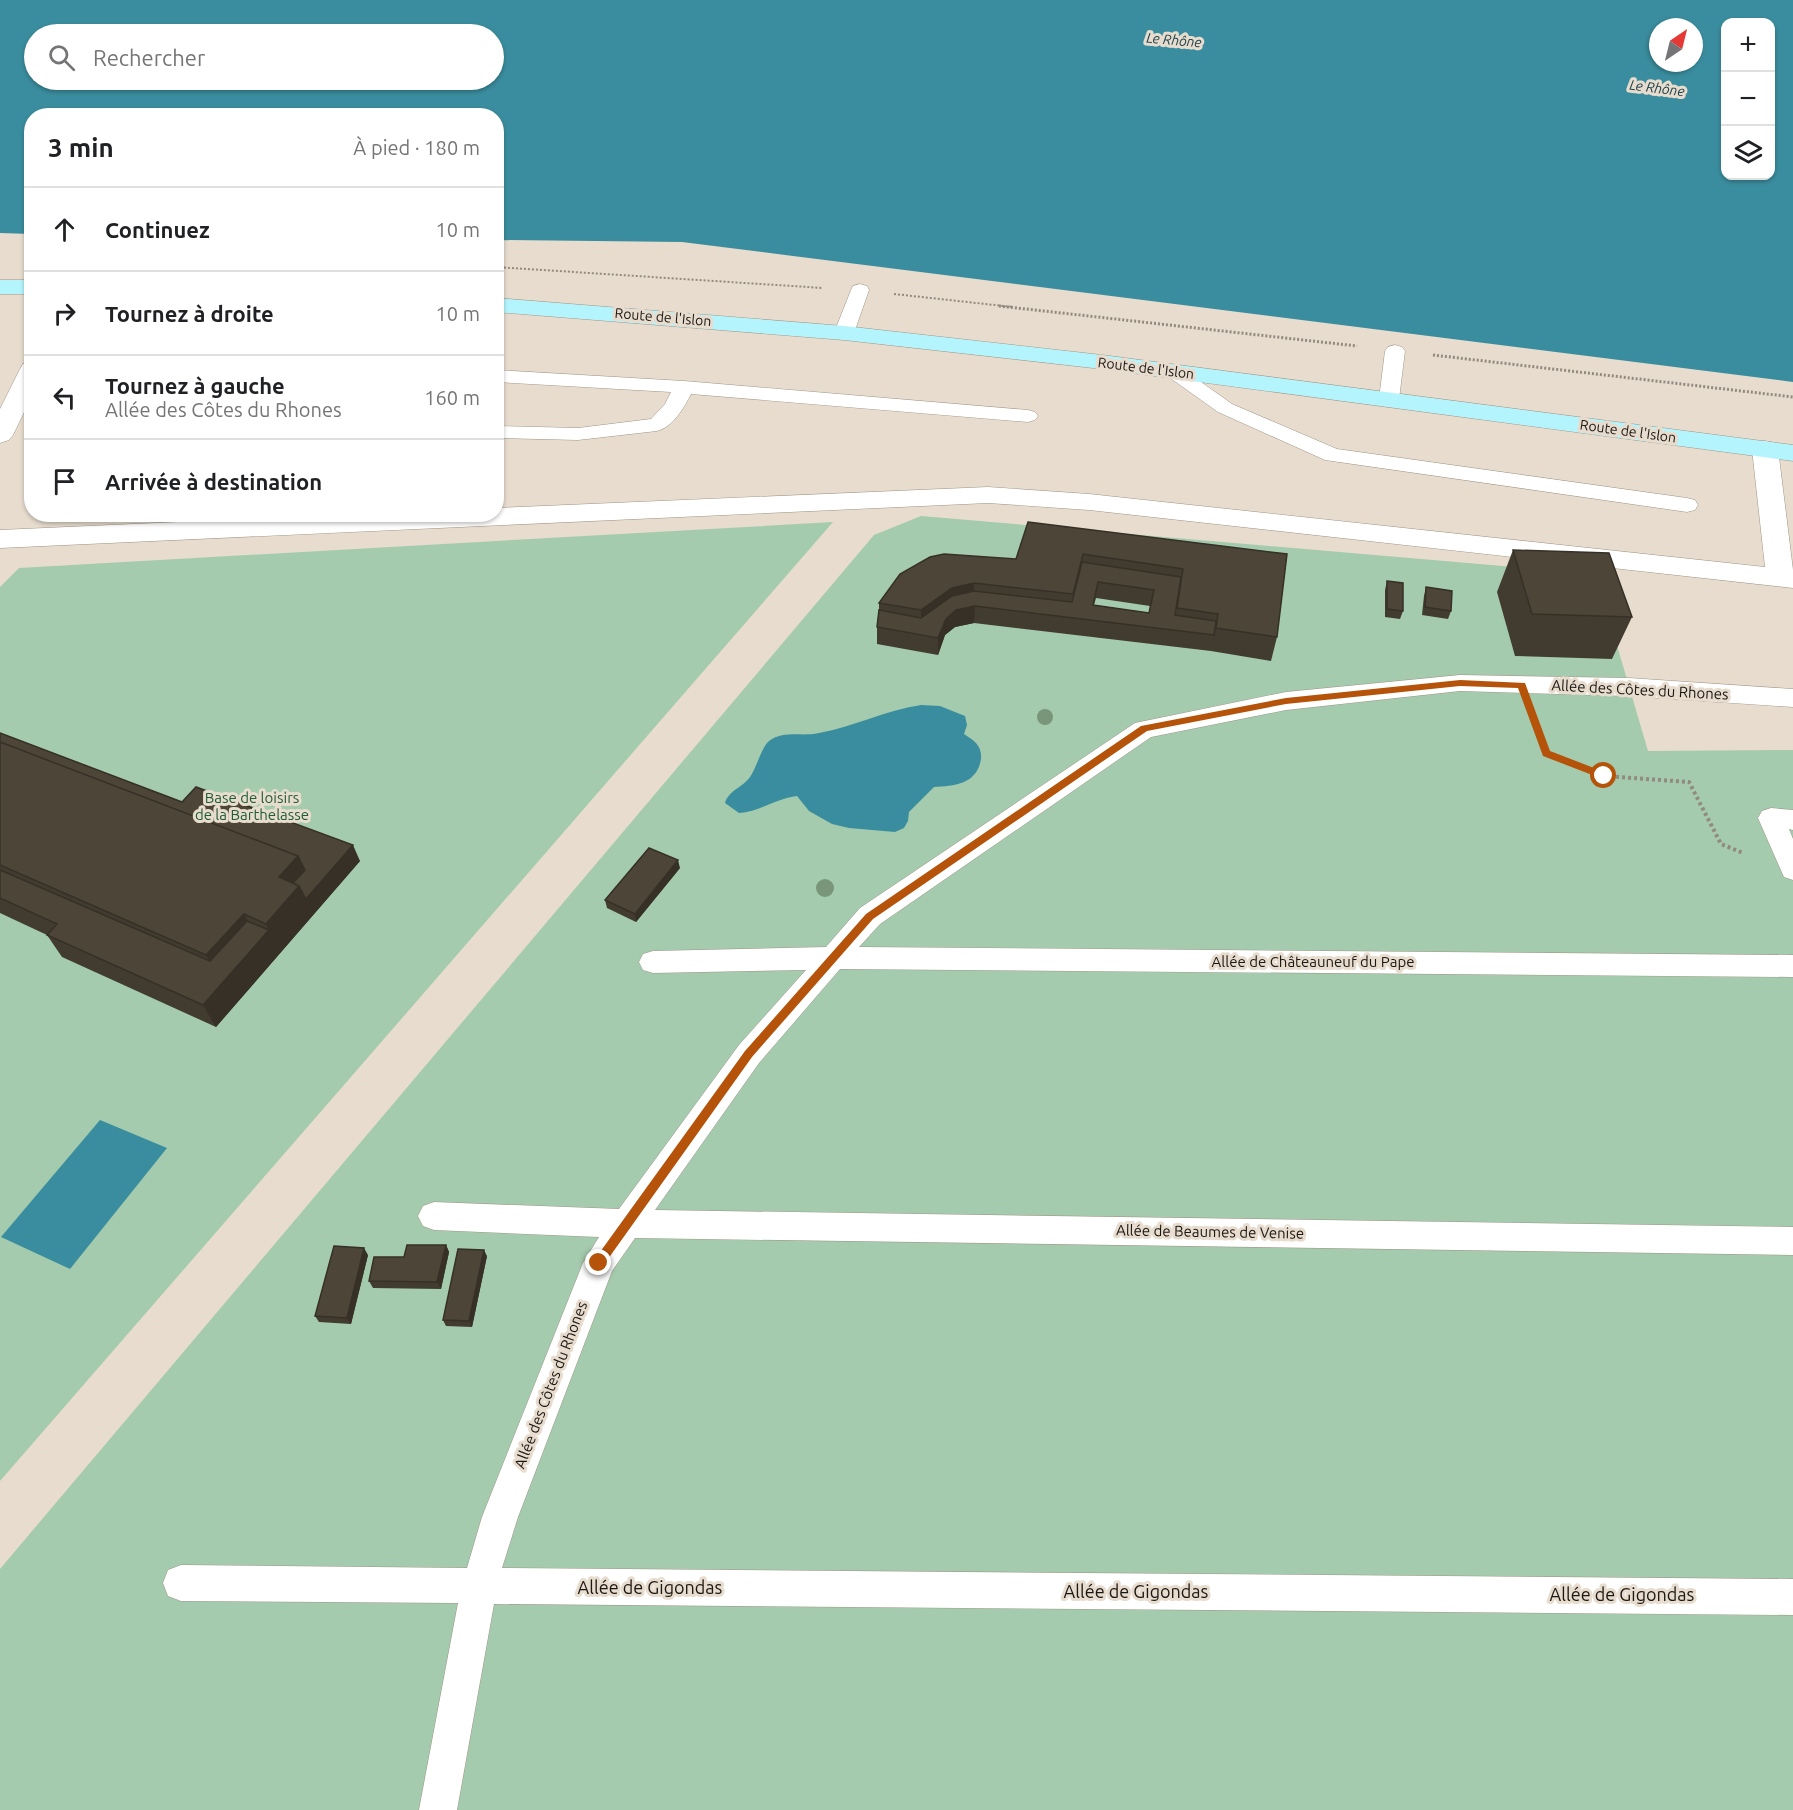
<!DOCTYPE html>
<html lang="fr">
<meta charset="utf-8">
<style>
body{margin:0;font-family:Ubuntu,sans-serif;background:#f2f2f2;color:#202124}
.controls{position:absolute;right:18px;top:18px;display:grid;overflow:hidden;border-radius:12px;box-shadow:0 2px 4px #0004}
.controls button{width:54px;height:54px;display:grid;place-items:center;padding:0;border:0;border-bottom:2px solid #e0e0e0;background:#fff;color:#202124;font:30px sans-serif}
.compass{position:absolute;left:1649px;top:18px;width:54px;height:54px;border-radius:50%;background:#fff;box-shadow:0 2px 4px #0004;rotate:35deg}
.stop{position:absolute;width:18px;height:18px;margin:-14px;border:4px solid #b45309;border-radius:50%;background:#fff}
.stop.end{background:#b45309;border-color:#fff;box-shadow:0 2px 6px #0008}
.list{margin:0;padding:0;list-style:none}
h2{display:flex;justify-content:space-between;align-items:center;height:78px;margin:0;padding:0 24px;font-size:26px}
h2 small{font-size:20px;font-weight:400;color:#757577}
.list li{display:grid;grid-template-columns:39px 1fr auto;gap:18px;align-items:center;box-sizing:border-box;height:84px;padding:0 24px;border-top:2px solid #e0e0e0}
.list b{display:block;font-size:22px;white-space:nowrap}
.list p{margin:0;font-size:20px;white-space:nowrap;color:#757577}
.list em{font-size:20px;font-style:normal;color:#757577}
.icon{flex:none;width:33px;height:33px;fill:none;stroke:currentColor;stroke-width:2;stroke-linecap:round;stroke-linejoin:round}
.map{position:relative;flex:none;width:1793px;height:1810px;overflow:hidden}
.search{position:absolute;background:#fff;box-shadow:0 2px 4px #0004;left:24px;top:24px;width:480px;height:66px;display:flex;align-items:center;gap:15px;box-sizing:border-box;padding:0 21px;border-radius:33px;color:#757577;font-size:22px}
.panel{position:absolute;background:#fff;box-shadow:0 2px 4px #0004;left:24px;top:108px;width:480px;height:414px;border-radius:24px}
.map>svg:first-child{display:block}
</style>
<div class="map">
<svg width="1793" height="1810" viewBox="0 0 1793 1810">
<rect width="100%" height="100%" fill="#e7dcce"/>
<!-- green -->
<path fill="#a4cbae" d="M921 516 1596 574 1648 751 1793 750V1810H0V1569L874 535Z
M833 522 0 1481V587L19 568Z"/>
<!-- water -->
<path fill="#3a8d9e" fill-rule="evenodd" d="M0 0H1793V382L682 242 497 240 496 116H32L31 234 0 233ZM1726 22H1770V176H1726ZM1658 27H1694V63H1658ZM34 34H494V80H34Z
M921 705 940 706 965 716 967 725 964 734C975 741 982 746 981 759 977 784 955 786 934 787L909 812 908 821 904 828 895 832 849 828 832 824 809 811 797 796C777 798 761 811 739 813L725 803C729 790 742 788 750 777 757 767 761 748 769 741 784 730 802 737 819 733 854 727 885 710 921 705Z
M100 1120 167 1148 70 1269 1 1237Z"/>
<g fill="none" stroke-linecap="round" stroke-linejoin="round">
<defs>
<path id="lane" d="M860 284 867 286 869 290 854 333 851 337H837L834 333 851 290 853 286Z
M1395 345 1402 347 1405 351 1399 399 1396 403H1382L1379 399 1385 351 1388 347Z
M1173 365 1180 367 1232 404 1337 449 1687 498 1695 500 1698 505 1695 510 1687 512 1325 460 1218 412 1166 375 1163 371 1166 367Z
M496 370 684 381 1028 410 1035 412 1038 416 1035 420 1028 422 691 394C684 408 673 427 657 431L578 440 496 438V426L578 428 651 419 665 404 671 392 496 382Z
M1460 675 1629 678 1793 689V707L1629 696 1460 691 1286 710 1151 737 880 924 859 947 1793 955V977L840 969 759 1063 655 1210 1793 1227V1255L635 1238 612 1271 518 1517 502 1568 1793 1579V1615L494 1604 457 1810H419L458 1603 181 1601 168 1596 163 1583 168 1570 181 1565 467 1568 482 1517 583 1263 599 1237 434 1230 423 1226 418 1216 423 1206 434 1202 619 1209 739 1045 806 970 653 973 643 970 639 962 643 954 653 951 826 947 860 908 1135 723 1286 692Z
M1771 808 1793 810V830L1789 829 1793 839V880L1784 877 1758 818 1762 811Z"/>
<path id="street" d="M32 362V396L13 435 9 440 0 443V409L20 369 23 364Z
M1765 441 1774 443 1778 449 1793 570V588L1089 510 988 503 0 548V530L357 514H496V508L988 487 1089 494 1765 567 1752 449 1756 443Z"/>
<path id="secondary" d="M0 280H32V294H0Z
M496 298 844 326 1102 355 1793 445V461L1102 369 844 340 496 312Z"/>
</defs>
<!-- lane casing -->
<use href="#lane" stroke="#9f9587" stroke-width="1"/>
<!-- street casing -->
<use href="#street" stroke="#9f9587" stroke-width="1"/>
<!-- secondary casing -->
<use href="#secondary" stroke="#9f9587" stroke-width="1"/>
<!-- path-far2 -->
<path stroke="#928a80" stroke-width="2" stroke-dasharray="2 2" stroke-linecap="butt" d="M496 267 823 288
M894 294 1013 307"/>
<!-- path-far1 -->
<path stroke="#928a80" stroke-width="3" stroke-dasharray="2 2" stroke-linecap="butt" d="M999 306 1357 346
M1433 355 1793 397"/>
<!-- path -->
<path stroke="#928a80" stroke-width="4" stroke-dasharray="3 3" stroke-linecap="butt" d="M1535 722 1546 754 1604 776 1689 782 1721 844 1743 853"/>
<!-- lane -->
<use href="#lane" fill="#fff" fill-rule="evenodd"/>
<!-- street -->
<use href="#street" fill="#fff" fill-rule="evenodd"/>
<!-- secondary -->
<use href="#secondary" fill="#b4f5fd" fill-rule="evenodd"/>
</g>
<!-- trees -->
<g fill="#79967a">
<circle cx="1045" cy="717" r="8"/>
<circle cx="825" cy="888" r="9"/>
</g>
<!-- wall -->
<path fill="#423b30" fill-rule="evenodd" d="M1028 522 1287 554 1277 637 1271 661 1211 651 974 623 955 627 945 635 938 655 877 644V627L879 610V603L1016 559ZM1096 598 1150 606 1149 613 1094 605Z
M1513 550 1632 617 1612 659 1515 656 1497 592Z
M1387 581 1403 611 1400 619 1385 617V590Z
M1426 587 1451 611 1448 619 1422 615 1424 596Z
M0 733 182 802 360 861 216 1027 62 957 47 935 0 913Z
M680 868 636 922 607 908 605 900Z
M446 1245 449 1252 441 1289 373 1288 369 1281Z
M368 1255 351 1324 319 1322 315 1316Z
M487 1256 472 1327 446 1326 443 1320Z"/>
<!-- shaded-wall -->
<path fill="#363027" d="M974 583 973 607 975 606 974 623 955 627 945 635 938 655V638L921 634V610L952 588Z
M353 845 360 861 216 1027 203 1005 222 983 206 955 244 914 258 942 269 930 266 924 279 877 298 856Z
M678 860 680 868 636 922 635 914Z
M446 1245 449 1252 441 1289 437 1282Z
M364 1248 368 1255 351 1324 347 1318Z
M484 1250 487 1256 472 1327 469 1321Z"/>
<!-- building -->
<path fill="#4d4538" stroke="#363027" stroke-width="1.5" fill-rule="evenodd" d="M1028 522 1287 554 1277 637 1216 628 1218 614 1177 608 1183 569 1083 554 1073 594 974 583 952 588 921 610 879 603 900 574 930 557 944 554 1016 559Z
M1513 550 1609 553 1632 617 1532 614Z
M1082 562 1181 577 1175 615 1216 621 1214 635 975 606 956 610 946 619 938 638 877 627 879 610 921 618 952 596 974 591 1072 602ZM1098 582 1154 590 1149 613 1093 605Z
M1387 581 1403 583V611L1387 609Z
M1426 587 1452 591 1451 611 1425 607Z
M0 733 182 802 196 787 353 845 306 899 299 886 293 883 305 870 298 856 0 742Z
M0 742 298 856 279 877 299 886 266 924 244 914 206 955 0 865Z
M649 848 678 860 635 914 605 900Z
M0 870 210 961 247 921 269 930 203 1005 47 935 57 924 0 898Z
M407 1245H446L437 1282 369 1281 374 1257H404Z
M334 1246 364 1248 347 1318 315 1316Z
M458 1249 484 1250 469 1321 443 1320Z"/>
<!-- route -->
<path fill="#b45309" d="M1460 680 1525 683 1550 751 1607 773V778H1600L1543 756 1518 688 1460 686 1286 704 1147 731 873 919 752 1057 603 1266H595V1259L745 1051 866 914 1141 726 1286 698Z"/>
<g text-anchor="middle" stroke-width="6" stroke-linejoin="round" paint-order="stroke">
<!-- far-water labels -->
<g font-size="14" font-style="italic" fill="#1c424a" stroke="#e7dcce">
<text transform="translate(1174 40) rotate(5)" y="5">Le Rhône</text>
<text transform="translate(1657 88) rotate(7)" y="5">Le Rhône</text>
</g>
<!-- far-street labels -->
<g font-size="14" fill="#1b1712" stroke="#e7dcce">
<text transform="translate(663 317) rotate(5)" y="5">Route de l'Islon</text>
<text transform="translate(1146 368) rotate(7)" y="5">Route de l'Islon</text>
<text transform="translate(1628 431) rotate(8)" y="5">Route de l'Islon</text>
</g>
<!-- street labels -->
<g font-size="15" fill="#1b1712" stroke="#e7dcce">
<text transform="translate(1640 690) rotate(3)" y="5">Allée des Côtes du Rhones</text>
<text x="1313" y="967">Allée de Châteauneuf du Pape</text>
<text transform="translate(1210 1232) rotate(1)" y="5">Allée de Beaumes de Venise</text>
<text transform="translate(551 1385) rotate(-69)" y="5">Allée des Côtes du Rhones</text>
</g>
<!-- park labels -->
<g font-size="15" fill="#1f5d36" stroke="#e7dcce">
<text x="252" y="803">Base de loisirs<tspan x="252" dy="17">de la Barthelasse</tspan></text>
</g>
<!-- near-street labels -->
<g font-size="18" fill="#1b1712" stroke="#e7dcce">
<text x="650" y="1594">Allée de Gigondas</text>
<text x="1136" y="1598">Allée de Gigondas</text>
<text x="1622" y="1601">Allée de Gigondas</text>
</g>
</g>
</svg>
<div class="controls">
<button>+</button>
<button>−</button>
<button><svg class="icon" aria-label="layers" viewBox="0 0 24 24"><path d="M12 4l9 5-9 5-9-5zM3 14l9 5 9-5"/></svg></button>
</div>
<svg class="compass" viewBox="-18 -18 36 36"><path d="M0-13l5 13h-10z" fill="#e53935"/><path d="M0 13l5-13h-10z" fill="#757577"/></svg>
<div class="stop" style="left:1604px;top:776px"></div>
<div class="stop end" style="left:599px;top:1263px"></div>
<div class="search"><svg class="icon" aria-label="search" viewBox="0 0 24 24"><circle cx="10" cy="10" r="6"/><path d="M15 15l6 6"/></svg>Rechercher</div>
<section class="panel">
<h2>3 min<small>À pied · 180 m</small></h2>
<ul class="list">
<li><svg class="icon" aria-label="ahead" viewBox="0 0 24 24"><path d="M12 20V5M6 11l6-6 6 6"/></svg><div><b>Continuez</b></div><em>10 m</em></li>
<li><svg class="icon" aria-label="right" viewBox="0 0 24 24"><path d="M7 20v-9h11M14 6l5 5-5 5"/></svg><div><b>Tournez à droite</b></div><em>10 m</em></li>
<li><svg class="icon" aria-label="left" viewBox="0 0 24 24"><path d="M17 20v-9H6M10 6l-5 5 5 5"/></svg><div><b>Tournez à gauche</b><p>Allée des Côtes du Rhones</p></div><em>160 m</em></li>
<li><svg class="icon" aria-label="arrive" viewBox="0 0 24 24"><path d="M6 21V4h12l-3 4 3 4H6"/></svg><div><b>Arrivée à destination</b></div></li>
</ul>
</section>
</div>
